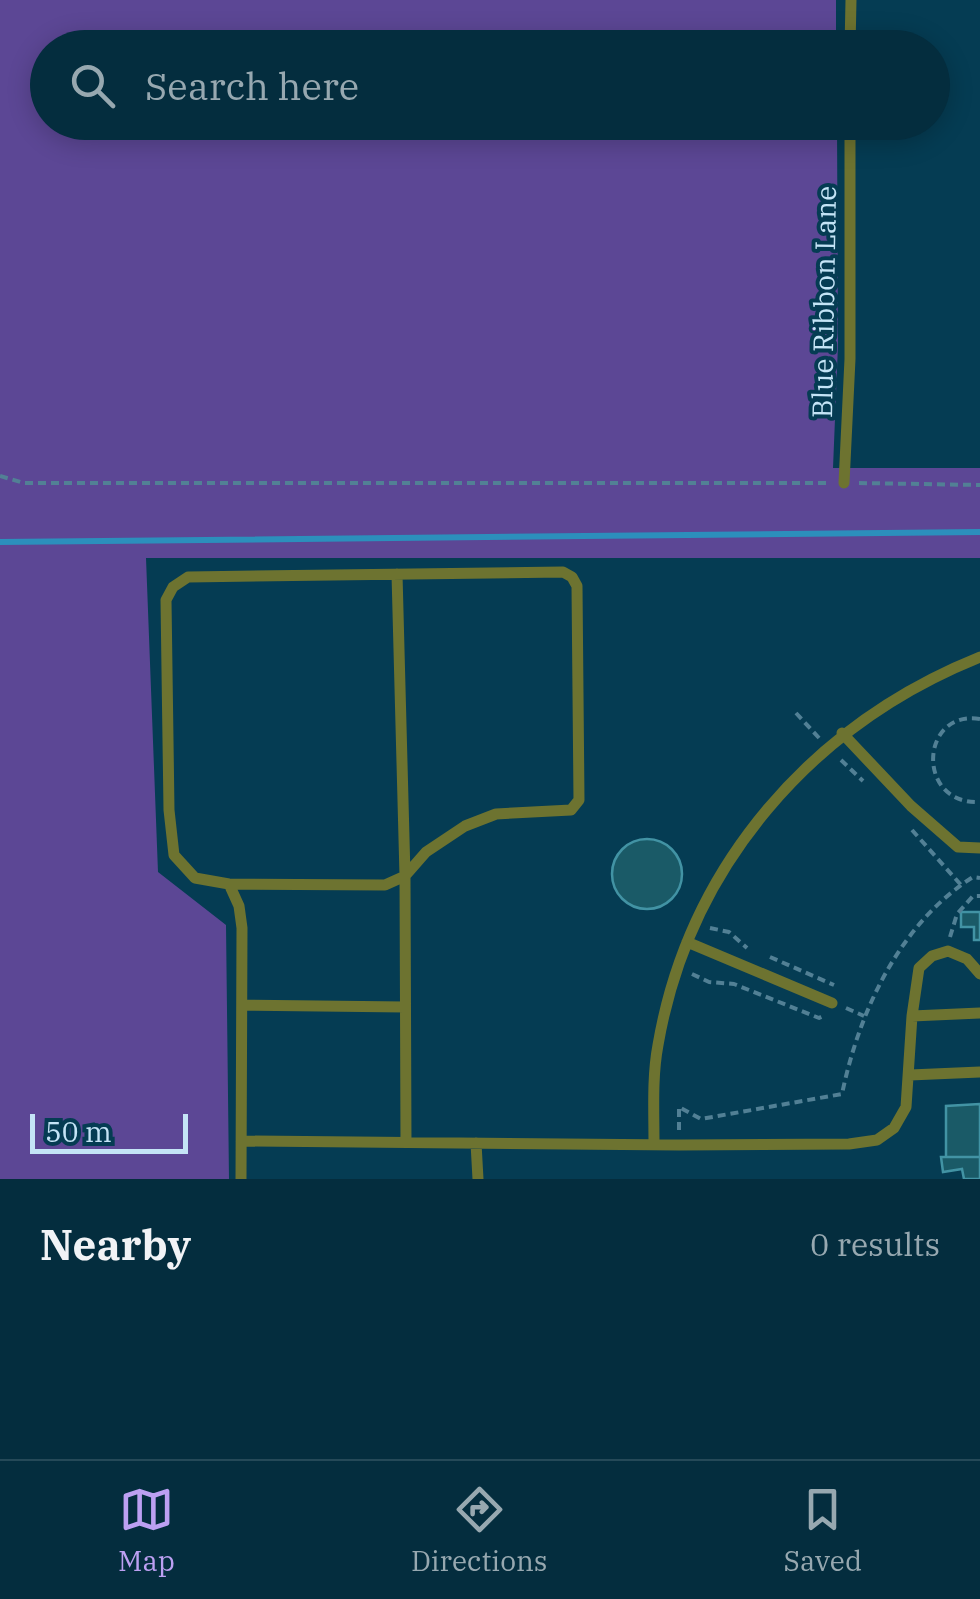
<!DOCTYPE html>
<style>
body{margin:0;font-family:"IBM Plex Serif",serif;background:#123949;color:#f1f3f6}
.scale{position:absolute;left:30px;bottom:25px;width:158px;box-sizing:border-box;padding-left:10px;border:5px solid #c4e4f6;border-top:0;font-size:28px;line-height:35px;white-space:nowrap;color:#c4e4f6;-webkit-text-stroke:8px #053c53;paint-order:stroke}
.list{margin:0;padding:0;list-style:none}
h2{display:flex;justify-content:space-between;align-items:center;height:130px;margin:0;padding:0 40px;font-size:42px}
h2 small{font-size:32px;font-weight:400;color:#97a8b0}
.icon{flex:none;width:55px;height:55px;fill:none;stroke:currentColor;stroke-width:2;stroke-linecap:round;stroke-linejoin:round}
.map{position:relative;flex:none;width:980px;height:1179px;overflow:hidden}
.search{position:absolute;background:#042d3e;box-shadow:0 5px 25px #0003;left:30px;right:30px;top:30px;height:110px;display:flex;align-items:center;gap:25px;box-sizing:border-box;padding:0 35px;border-radius:55px;color:#97a8b0;font-size:38px}
.sheet{height:280px;background:#042d3e}
nav{display:flex;justify-content:space-around;align-items:center;box-sizing:border-box;height:140px;border-top:2px solid #254958;background:#042d3e;font-size:28px;color:#97a8b0}
nav a{display:grid;justify-items:center;gap:5px}
nav .on{color:#bca0f2}
.map>svg:first-child{display:block}
</style>
<div class="map">
<svg width="980" height="1179" viewBox="0 0 980 1179">
<rect width="100%" height="100%" fill="#053c53"/>
<!-- green -->
<path fill="#5c4795" d="M0 0H836V47L48 48V122L837 123 838 345 833 468H980V558H146L158 872 226 925 229 1179H0Z"/>
<g fill="none" stroke-linecap="round" stroke-linejoin="round">
<!-- stream -->
<path stroke="#2c8fbc" stroke-width="6" d="M0 542 980 532"/>
</g>
<!-- building -->
<path fill="#1a5a67" stroke="#4293a4" stroke-width="2.5" d="M612 874a35 35 0 1 1 70 0a35 35 0 1 1-70 0Z
M961 912H980V940H974V927H961Z
M980 1104V1157H946V1106Z
M941 1157H980V1179H964L962 1169 943 1172Z"/>
<g fill="none" stroke-linecap="round" stroke-linejoin="round">
<!-- path -->
<path stroke="#528095" stroke-width="4" stroke-dasharray="8 5" stroke-linecap="butt" d="M0 476 24 483H829
M859 483 980 485
M796 713 820 739
M980 719C920 709 915 805 980 802
M841 760 863 781
M912 830 961 885
M710 928 729 932 747 948
M950 937 957 914 973 896H980
M770 957 834 985
M692 974 709 982 734 984 819 1018 823 1016
M846 1008 864 1016
M679 1130V1107L701 1119 842 1094C859 1012 899 924 973 877L980 878"/>
<!-- service -->
<path stroke="#6d7330" stroke-width="11" d="M850 48 851 0
M844 483 850 359V122
M563 572 572 577 577 586 579 800 571 810 496 814 465 826 426 852 405 876 385 885 229 884 195 878 174 855 169 810 166 600 173 587 188 577Z
M397 574 405 876 406 1142
M842 733 911 806 958 847 980 848
M229 884 239 906 242 928 241 1179
M687 942 832 1003
M242 1005 405 1007
M912 1016 980 1013
M910 1075 980 1072
M241 1141 679 1145 849 1144 877 1140 894 1128 906 1107 912 1016 919 968 932 956 948 951 967 959 980 974
M476 1143 478 1179
M654 1144C654 1111 652 1077 658 1045 689 865 813 724 980 657"/>
</g>
<g text-anchor="middle" stroke-width="8" stroke-linejoin="round" paint-order="stroke">
<!-- street labels -->
<g font-size="28" fill="#c4e4f6" stroke="#053c53">
<text transform="translate(824 302) rotate(-89)" y="10">Blue Ribbon Lane</text>
</g>
</g>
</svg>
<div class="scale">50 m</div>
<div class="search"><svg class="icon" aria-label="search" viewBox="0 0 24 24"><circle cx="10" cy="10" r="6"/><path d="M15 15l6 6"/></svg>Search here</div>
</div>
<section class="sheet">
<h2>Nearby<small>0 results</small></h2>
<ul class="list">
</ul>
</section>
<nav>
<a class="on"><svg class="icon" aria-label="map" viewBox="0 0 24 24"><path d="M3 6l6-2 6 2 6-2v14l-6 2-6-2-6 2zM9 4v14M15 6v14"/></svg>Map</a>
<a><svg class="icon" aria-label="directions" viewBox="0 0 24 24"><path d="M12 3l9 9-9 9-9-9zM9 14v-3h6M13 9l2 2-2 2"/></svg>Directions</a>
<a><svg class="icon" aria-label="saved" viewBox="0 0 24 24"><path d="M7 4h10v16l-5-4-5 4z"/></svg>Saved</a>
</nav>
